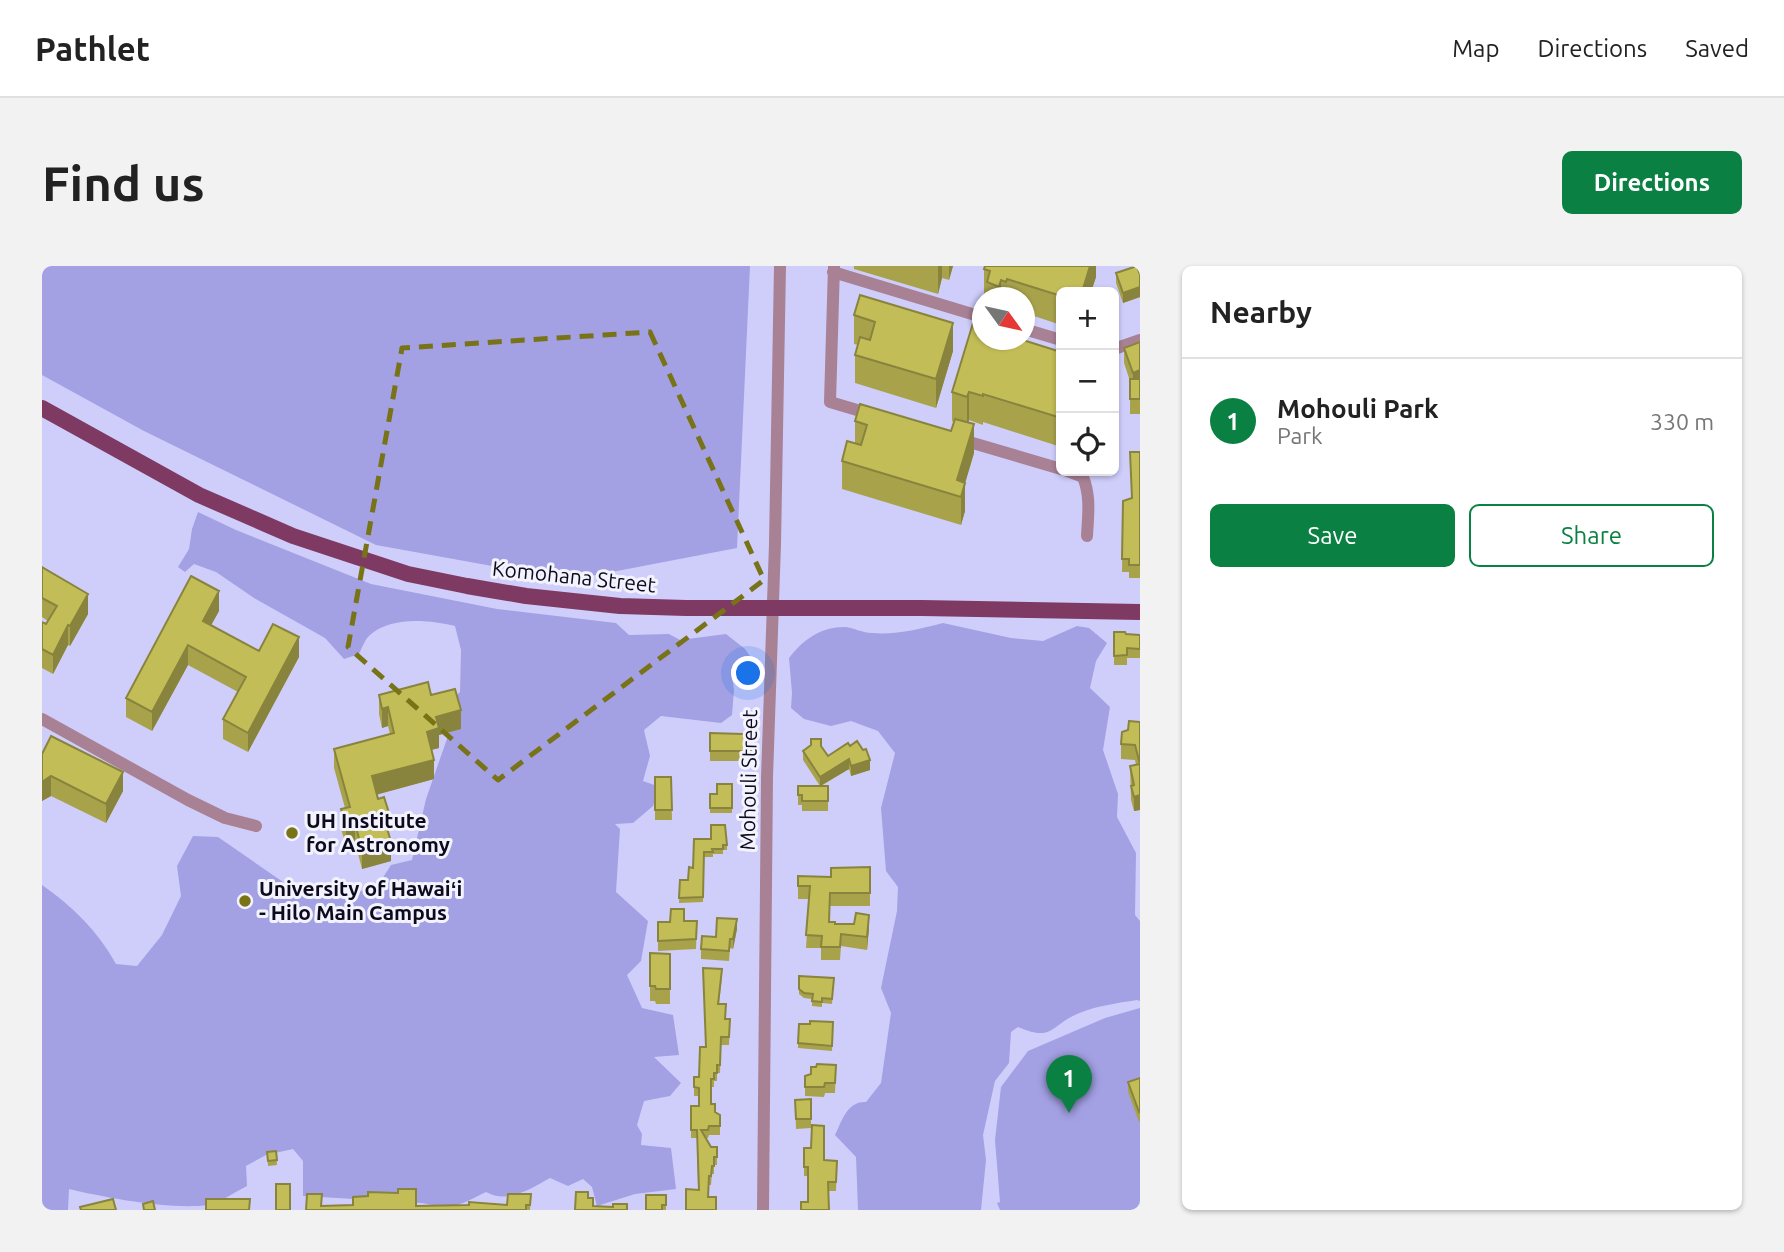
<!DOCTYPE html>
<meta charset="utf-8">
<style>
body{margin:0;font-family:Ubuntu,sans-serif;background:#f2f2f2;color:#222}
.controls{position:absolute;right:21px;top:21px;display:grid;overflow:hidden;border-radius:10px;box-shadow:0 2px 5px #0004}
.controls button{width:63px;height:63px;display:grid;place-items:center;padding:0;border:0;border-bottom:2px solid #e0e0e0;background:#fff;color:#222;font:35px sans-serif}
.compass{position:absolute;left:930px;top:21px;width:63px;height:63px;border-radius:50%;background:#fff;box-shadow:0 2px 5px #0004;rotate:123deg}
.you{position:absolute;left:707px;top:408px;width:24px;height:24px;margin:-18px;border:5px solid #fff;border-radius:50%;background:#1a73e8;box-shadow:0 0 0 10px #1a73e833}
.badge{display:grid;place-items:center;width:46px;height:46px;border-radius:50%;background:#0b8043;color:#fff;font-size:23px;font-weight:700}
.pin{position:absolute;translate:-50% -58px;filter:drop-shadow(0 2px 4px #0008)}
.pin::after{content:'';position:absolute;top:37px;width:24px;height:21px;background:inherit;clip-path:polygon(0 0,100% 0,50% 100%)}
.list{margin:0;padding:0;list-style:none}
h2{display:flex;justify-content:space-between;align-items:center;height:91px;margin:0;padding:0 28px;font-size:30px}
h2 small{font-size:23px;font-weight:400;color:#767676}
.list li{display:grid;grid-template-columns:46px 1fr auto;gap:21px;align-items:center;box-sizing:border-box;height:126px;padding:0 28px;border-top:2px solid #e0e0e0}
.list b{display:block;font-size:26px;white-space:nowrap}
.list p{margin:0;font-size:23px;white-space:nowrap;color:#767676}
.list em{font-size:23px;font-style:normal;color:#767676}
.actions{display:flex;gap:14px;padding:21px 28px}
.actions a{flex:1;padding:16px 0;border:2px solid #0b8043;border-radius:10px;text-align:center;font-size:24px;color:#0b8043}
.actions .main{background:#0b8043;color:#fff}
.icon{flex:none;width:38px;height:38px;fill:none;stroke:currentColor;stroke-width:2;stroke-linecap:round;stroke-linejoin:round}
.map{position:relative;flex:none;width:1098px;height:944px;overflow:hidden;border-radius:10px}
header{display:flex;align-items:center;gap:42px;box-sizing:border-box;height:98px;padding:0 35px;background:#fff;border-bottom:2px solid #e0e0e0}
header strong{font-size:33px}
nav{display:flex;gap:38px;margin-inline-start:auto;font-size:24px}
.intro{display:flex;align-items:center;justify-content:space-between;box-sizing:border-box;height:168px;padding:0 42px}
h1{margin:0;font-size:49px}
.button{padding:18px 32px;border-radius:10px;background:#0b8043;color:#fff;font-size:24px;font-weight:700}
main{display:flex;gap:42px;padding:0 42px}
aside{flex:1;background:#fff;border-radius:10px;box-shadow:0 2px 5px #0004}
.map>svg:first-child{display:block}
</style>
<header>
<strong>Pathlet</strong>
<nav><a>Map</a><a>Directions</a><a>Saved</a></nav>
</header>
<div class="intro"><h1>Find us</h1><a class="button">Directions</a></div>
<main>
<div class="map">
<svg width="1098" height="944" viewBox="0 0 1098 944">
<rect width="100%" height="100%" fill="#cfcefb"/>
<!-- green -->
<path fill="#a3a0e4" d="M0 0H708L695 282 528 314 334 279 102 165 0 109Z
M156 246 194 264 329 318 455 343 574 357 587 369 627 368 638 374 684 368 703 383 715 400 699 406 689 403 692 424 690 449 679 457 619 450 602 464 608 490 601 515 618 521 611 540 591 557 573 558 578 563 574 626 606 655 599 695 585 709 600 742 631 749 637 789 612 791 639 817 628 830 602 835 595 859 600 868 599 879 629 882 634 923 593 928 555 940 550 921 541 913 526 920 508 912C488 923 466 938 444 926 416 940 411 944 380 937L261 930V895L251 883 224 889 204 900 205 920C193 926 179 936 166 939 129 944 65 932 27 923L26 944H0V619C30 640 56 665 74 698L95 700 120 669 139 630 135 600 151 570 176 571 241 616 273 630 308 631 340 613 349 599 370 594 384 533 407 467 401 442 418 426 419 384 413 360C387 354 350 350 328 369 323 373 320 382 317 388L302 393 283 372 212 332 174 306 152 298 143 306 136 301 147 283 150 263Z
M901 357 969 372 1001 375 1035 360 1047 362 1065 377 1054 395 1048 422 1068 441 1061 484 1076 528 1075 551 1094 587 1093 649 1098 655V735L1095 734C1075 737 1054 740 1035 748 1008 760 1011 776 976 761L969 766 967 797 953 815 941 869 944 894 939 944H816L814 891 793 869C800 855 805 835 824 836L839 817 849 747 839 722 855 645 856 621 844 605 839 542 853 487 836 465 809 455 789 460 762 453 749 442 750 427 747 392C761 374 778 361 803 361 812 362 821 367 830 367 854 369 878 363 901 357Z
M1098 742V944H958L955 937 958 936 953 874 959 821 986 785 1063 752Z"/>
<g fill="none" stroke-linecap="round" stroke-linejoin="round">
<!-- minor -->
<path stroke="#a88195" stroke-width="12" d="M792 0 788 136 832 149
M791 6 940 51
M982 63 1019 74
M1072 83 1098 74
M917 173 1019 203
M1025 205 1041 211C1049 231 1046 249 1045 270
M0 453 146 534 183 552 214 560
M721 944 725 511 733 278 738 0"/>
<!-- major -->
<path stroke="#7e3a62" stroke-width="16" d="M0 142 157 229 251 270 366 308 425 320 484 330 578 340 644 342H880L1098 346"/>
</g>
<!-- wall -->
<path fill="#a8a34b" d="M812 0H911L907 14 900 12 896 28 812 3Z
M1054 0V11L1049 26H1019V59L983 47V32H942V3Z
M1074 7 1098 9V31L1081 37 1074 17Z
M818 29 911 85 894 142 813 117V89L816 79 812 78V49Z
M1098 76V148H1088V115L1082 97V82Z
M1019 86V181L941 156V159L927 154 926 157 932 187 923 217V245L919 259 800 223V195L813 177V155L909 165 912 156 910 155V126Z
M1088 186H1098V312H1087V306H1080L1081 235 1090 232Z
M0 301 46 348 28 380 26 379 11 408 0 402V356L4 358 6 355 0 351Z
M177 345 169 359 217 385 257 391 206 486 181 473V453L196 426 146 399 110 465 84 451V432Z
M1072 366 1084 368 1098 369V392H1085V399H1072Z
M337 429H389L419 463 397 469V482L389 484 392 513 335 528 346 566 349 595 320 603 313 576 304 579 299 563V543L303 542 292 502V483L348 468 346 460 340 462 337 448Z
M1098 456V544L1092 545 1089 534 1088 500 1094 499 1093 494 1079 493V478L1086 464Z
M668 467 714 485V495H668Z
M806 477 828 504 809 510 807 503 779 520H786V545H760V539H756V520H778L761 494V485L779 480 786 490Z
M0 488 81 525 64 557 9 530 0 535Z
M613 511H629L630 554H613Z
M690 518V547H668V528H675Z
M669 573 685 579V584H681V588H671V591H662L661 636 637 637 638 614H646L651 602Z
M828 601V640H788V656L793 658 827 661 825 684 799 680 798 694H779V682H764L767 633H756V610L789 611Z
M655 655 654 683 616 685V656Z
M695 663 691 683 688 682 687 695 659 693V683L674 671Z
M608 687 628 688V738H614L613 735H608Z
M757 710 792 712 790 738 780 737V741L770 740V733L762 732 757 728Z
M680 711 677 738 684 753H688L687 779H679L678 807H675V815H672V821H669V838L673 846 678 849V869H667L666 872H664L669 881H675V899H672V908H670L669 919H667L666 931 674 944 656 924 655 872H649V840H657V830H652V811H657Z
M791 756 790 785 756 782V777L768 758Z
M794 799 793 827H783L782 831 763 830V810L769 808 774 801Z
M1098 812V855L1097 856 1086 826V816Z
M769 833V862L754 863 753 834Z
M762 882 782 894 795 895 794 925H787L766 936V910H762Z
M234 885 235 899 226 900 225 886Z
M489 928 488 944H264L280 940 311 939H465Z
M624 929V944H604Z"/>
<!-- shaded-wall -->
<path fill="#88843d" d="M896 0H900V12L896 28Z
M907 0H911L907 14Z
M1048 0H1054V11L1049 26H1040Z
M959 14V32H957V21Z
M1098 21V31L1081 37V27Z
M911 57V85L894 142V113Z
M1098 104V119L1091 121V107Z
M927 126V154L925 160V131Z
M932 158V187L919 231 915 214Z
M923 217V245L919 259V231Z
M177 325V345L161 374V355Z
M46 328V348L28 380V360Z
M26 359V379L11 408V389Z
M257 371V391L206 486V467Z
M146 379V399L110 465V446Z
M346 441V460L340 462V443Z
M419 444V463L397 469V482L385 485V466L394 451Z
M807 493V503L778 520V511Z
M392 494V513L330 530V510Z
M828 494V504L809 510V500Z
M81 506V525L64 557V538Z
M9 510V530L0 535V516Z
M1098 529V544L1092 545V531Z
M347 547V566L341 548Z
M313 557V576L304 579V560Z
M349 576V595L320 603V584Z
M827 649V661L825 684V671Z
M695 653V663L691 683V673Z"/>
<!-- building -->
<path fill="#c3bd57" stroke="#88843d" stroke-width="2" d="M943 0H1048L1040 26H1019V30L965 13 964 16 959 14 957 21 945 16 948 5 942 3Z
M1095 0 1098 9V21L1081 27 1074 7Z
M818 29 911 57 894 113 813 89 818 71 828 74 833 56 812 49Z
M931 57 941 60V74H981L1019 86V152L941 128V130L927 126 925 131 910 126Z
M1098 76V104L1091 107 1082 82Z
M1088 113H1098V133H1088Z
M818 138 909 165 913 153 932 158 915 214 923 217 919 231 800 195 805 175 819 179 825 159 813 155Z
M1088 186H1098V299H1087V293H1080L1081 235 1090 232Z
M0 301 46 328 28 360 26 359 11 389 0 383V356L4 358 15 340 0 332Z
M149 310 177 325 161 355 217 385 231 358 257 371 206 467 181 453 204 411 146 379 110 446 84 432Z
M1072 366H1083L1084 368 1098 369V383L1085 382V389L1072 390Z
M386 416 389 429 413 423 419 444 394 451 397 462 385 466 392 494 330 510 336 533 342 531 347 547 341 548 349 576 320 584 313 557 304 560 299 543 308 541 292 483 352 467 346 441 340 443 337 429Z
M1087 455 1098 456V498L1093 479 1079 478 1080 466 1086 464Z
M668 467 701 468 714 485H668Z
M9 470 81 506 64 538 9 510 0 516V488Z
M769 473H779V480L786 490 806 477 808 480 815 475 821 484 824 483 828 494 809 500 807 493 778 511 761 485 769 479Z
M1098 498V529L1092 531 1089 520 1092 519 1088 500Z
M613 511H629L630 544H613Z
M675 518H690V542H668V528H675Z
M756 520H786V535H760V529H756Z
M669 559H683L685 579H681V583H670L671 586H662L661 631 637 632 638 614H646L647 601 651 602 652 573H669Z
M828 601V627H788L787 656H793V658H812L814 647 827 649 825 671 799 668 798 681H779L780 670 764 669 768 620H756V610L789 611V602Z
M629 643H642V655H655L654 673 616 675V656H628Z
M675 652 695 653 691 673H688L687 685 659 683 660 670 674 671Z
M608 687 628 688V723H614L613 720H608Z
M661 702 680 703 676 738H684L683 753H688L687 771H679L678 799H675V807H672V813H669V838H673V846L678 849V860H667L666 864H659L669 881H675V891H672V900H670L669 910H667L666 931H674V944H644V923L657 924 655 864H649V840H657V822L652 821V811H657L658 781H664Z
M757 710 792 712 790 733 780 732V736L770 735 771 728 762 727 757 723Z
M768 755 791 756 790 780 756 777 757 758H768Z
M775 798 794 799 793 817H783L782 821H763V810L769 808V801H774Z
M1098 812V845L1097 846 1086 816Z
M769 833V853H754L753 834Z
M770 859 782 860V894L795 895 794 916H786L787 944H759V936H766V901H762V882H769Z
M234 885 235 894 226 895 225 886Z
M234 918H248V944H234Z
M356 923H374V940L427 939V936L465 939 466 928H489L488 939H484V944H264L265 928H280L279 940 311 939V931L326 930V926L356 927Z
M534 926H546V932H551V940L571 941V938H585V944H533Z
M604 929H624V939H620V944H604Z
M71 933 74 944H39L38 941Z
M164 933H208L207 944H164Z
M111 935 113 944H102L101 938Z"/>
<!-- marked area -->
<path fill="none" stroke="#787316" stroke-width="5" stroke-dasharray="14 9" stroke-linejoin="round" d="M608 66 722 314 456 514 306 381 360 82Z"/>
<!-- markers -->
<g fill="#787316" stroke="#f3f3fe" stroke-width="2.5">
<circle cx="250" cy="567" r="7"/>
<circle cx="203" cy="635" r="7"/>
</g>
<g text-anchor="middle" stroke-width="6" stroke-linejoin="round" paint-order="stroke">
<!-- street labels -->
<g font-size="21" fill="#0d0a1d" stroke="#f3f3fe">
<text transform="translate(532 311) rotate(6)" y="7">Komohana Street</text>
<text transform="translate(707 514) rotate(-89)" y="7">Mohouli Street</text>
</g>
<!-- poi labels -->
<g font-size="21" font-weight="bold" fill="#0d0a1d" stroke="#f3f3fe" text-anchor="start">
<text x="264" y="562">UH Institute<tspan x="264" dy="24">for Astronomy</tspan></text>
<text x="217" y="630">University of Hawaiʻi<tspan x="217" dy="24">- Hilo Main Campus</tspan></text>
</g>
</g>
</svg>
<div class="controls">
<button>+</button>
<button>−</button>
<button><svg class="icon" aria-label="locate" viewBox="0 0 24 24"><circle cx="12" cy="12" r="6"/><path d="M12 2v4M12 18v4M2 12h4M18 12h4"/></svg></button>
</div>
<svg class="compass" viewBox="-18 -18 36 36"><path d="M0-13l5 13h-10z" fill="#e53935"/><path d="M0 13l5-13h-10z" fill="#767676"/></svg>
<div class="you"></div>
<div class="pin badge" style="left:1027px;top:847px">1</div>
</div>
<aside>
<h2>Nearby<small></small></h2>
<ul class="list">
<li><span class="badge">1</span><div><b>Mohouli Park</b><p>Park</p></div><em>330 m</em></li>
</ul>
<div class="actions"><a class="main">Save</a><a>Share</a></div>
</aside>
</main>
